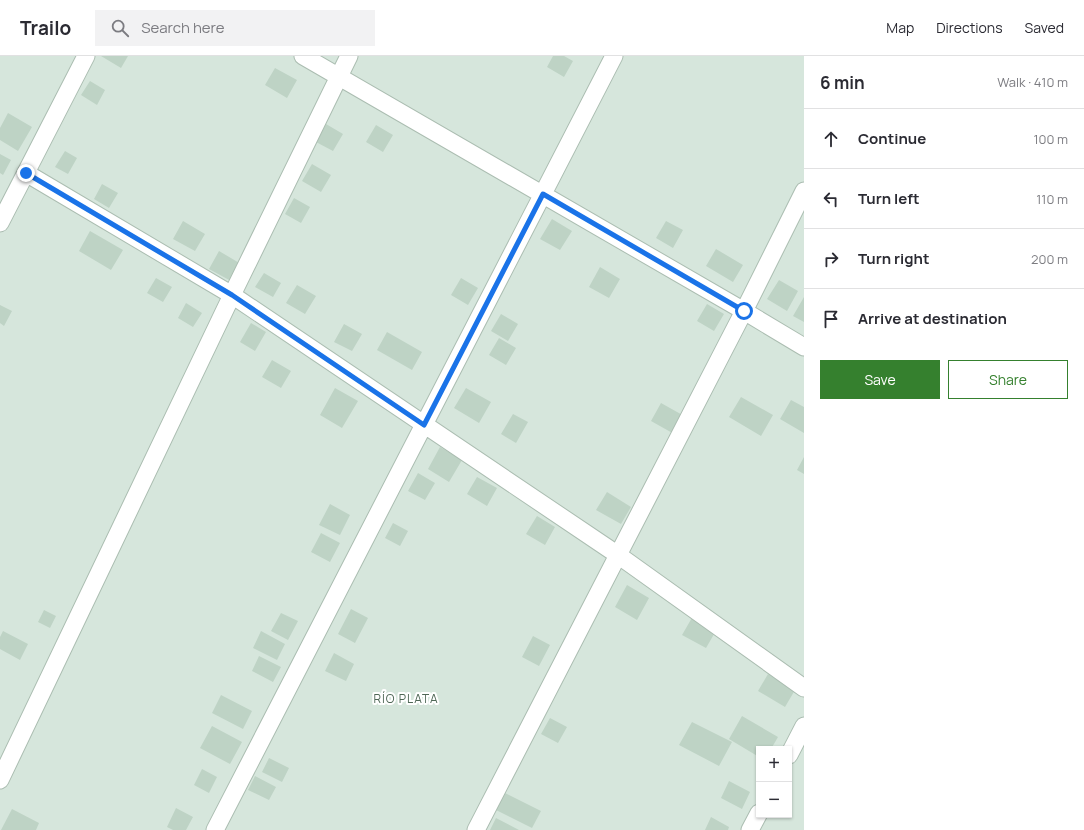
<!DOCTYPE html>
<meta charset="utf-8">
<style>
body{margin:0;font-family:Manrope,sans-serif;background:#f2f2f3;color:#2b2b33}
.controls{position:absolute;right:12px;bottom:12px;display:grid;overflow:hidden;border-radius:0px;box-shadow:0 1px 3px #0004}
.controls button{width:36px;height:36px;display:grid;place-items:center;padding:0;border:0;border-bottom:1px solid #e1e1e2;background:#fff;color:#2b2b33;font:20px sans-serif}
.stop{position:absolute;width:12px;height:12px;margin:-9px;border:3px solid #1a73e8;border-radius:50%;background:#fff}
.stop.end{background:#1a73e8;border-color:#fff;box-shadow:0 1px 4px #0008}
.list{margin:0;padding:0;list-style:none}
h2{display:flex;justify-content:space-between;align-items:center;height:52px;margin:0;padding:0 16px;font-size:17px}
h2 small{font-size:13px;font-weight:400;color:#7c7c81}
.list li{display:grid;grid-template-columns:26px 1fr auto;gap:12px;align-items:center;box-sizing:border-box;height:60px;padding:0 16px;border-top:1px solid #e1e1e2}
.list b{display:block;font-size:15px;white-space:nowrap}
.list em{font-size:13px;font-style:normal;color:#7c7c81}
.actions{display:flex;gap:8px;padding:12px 16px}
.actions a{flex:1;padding:9px 0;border:1px solid #35802e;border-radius:0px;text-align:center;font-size:14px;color:#35802e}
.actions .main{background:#35802e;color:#fff}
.icon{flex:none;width:22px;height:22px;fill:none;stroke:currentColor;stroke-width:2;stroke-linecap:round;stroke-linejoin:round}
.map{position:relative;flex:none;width:804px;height:774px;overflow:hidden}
header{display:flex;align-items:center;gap:24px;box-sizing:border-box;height:56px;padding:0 20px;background:#fff;border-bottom:1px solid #e1e1e2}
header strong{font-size:19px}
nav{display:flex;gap:22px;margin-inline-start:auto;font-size:14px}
.search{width:280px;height:36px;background:#f2f2f3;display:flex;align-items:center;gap:10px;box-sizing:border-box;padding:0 14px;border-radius:0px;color:#7c7c81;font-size:15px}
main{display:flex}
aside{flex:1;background:#fff}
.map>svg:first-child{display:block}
</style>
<header>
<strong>Trailo</strong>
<div class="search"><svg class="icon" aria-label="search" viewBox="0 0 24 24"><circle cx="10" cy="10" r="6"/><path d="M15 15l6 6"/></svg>Search here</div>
<nav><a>Map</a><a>Directions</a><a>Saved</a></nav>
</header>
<main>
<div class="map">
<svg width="804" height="774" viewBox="0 0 804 774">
<rect width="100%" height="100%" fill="#e7f2ec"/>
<!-- residential -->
<path fill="#d6e6dc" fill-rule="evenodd" d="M0 0H804V774H0ZM759 693H789V759H759Z"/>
<!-- building -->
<path fill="#bed3c5" d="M101 0H128L121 12Z
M553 0H564L573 5 564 21 547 11Z
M275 12 297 24 287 42 265 29Z
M90 25 105 34 97 49 81 39Z
M8 57 32 71 18 95 0 84V72Z
M326 68 343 78 333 95 316 86Z
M376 69 393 79 383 96 366 86Z
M65 95 77 102 68 118 55 111Z
M0 98 11 104 3 119 0 117Z
M312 108 331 119 321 136 302 125Z
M102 128 118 137 109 152 94 143Z
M294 142 310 151 301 167 285 158Z
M552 163 572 175 560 194 540 183Z
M183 165 205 178 195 195 173 183Z
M666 165 683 174 673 192 656 182Z
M90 175 123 194 111 214 79 195Z
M716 193 743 209 733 226 706 210Z
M219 195 241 208 231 225 209 213Z
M600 211 620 223 609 242 589 231Z
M264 217 281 227 273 241 255 231Z
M156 222 172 231 163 246 147 237Z
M461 222 478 232 468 249 451 239Z
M779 224 798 235 787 255 767 243Z
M297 229 316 240 305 258 286 247Z
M804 241V266L793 260Z
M186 247 202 257 193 271 178 262Z
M707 248 724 258 714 275 697 265Z
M0 249 12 255 4 270 0 267Z
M501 258 518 268 508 285 491 275Z
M251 267 266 276 255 295 240 286Z
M344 268 362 278 352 295 334 286Z
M387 276 422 296 412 314 377 294Z
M499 282 516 292 506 309 489 299Z
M272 304 291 315 281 332 262 321Z
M335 332 358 345 342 372 320 359Z
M466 332 491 346 479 367 454 352Z
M741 341 773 359 761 380 729 361Z
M791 344 804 351V377L780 363Z
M661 347 686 361 676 379 651 365Z
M513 358 528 366 516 387 501 378Z
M440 391 462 404 449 426 428 413Z
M804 401V418L797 414Z
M418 417 435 427 425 444 408 435Z
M477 421 497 432 487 450 467 438Z
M607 436 631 451 621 468 596 454Z
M330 448 350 459 340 479 319 469Z
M537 460 555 471 545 489 526 478Z
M393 467 408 475 400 490 385 482Z
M321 477 340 487 330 506 311 496Z
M627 529 649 542 637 564 615 551Z
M351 553 368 562 355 587 338 578Z
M44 554 56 560 50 572 38 566Z
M281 557 298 565 288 584 271 575Z
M693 560 717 573 706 592 682 579Z
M3 575 28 588 20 604 0 593V581Z
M261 575 285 588 277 604 253 592Z
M533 580 550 589 539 610 522 601Z
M334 597 354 608 346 625 325 615Z
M259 600 281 611 273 626 252 615Z
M768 618 795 634 785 651 758 635Z
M221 639 252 655 243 673 212 657Z
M742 660 778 681 771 693H759V701L729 683Z
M550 662 567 671 558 687 541 678Z
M692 666 732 686 719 710 679 689Z
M212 670 242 686 230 708 200 692Z
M269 702 289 712 282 726 262 716Z
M202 713 217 721 209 737 194 729Z
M255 720 276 731 269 744 248 734Z
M729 725 750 736 742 753 721 742Z
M505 737 541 755 532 772 496 754Z
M176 752 193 761 186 774H173L167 771Z
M12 753 39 767 36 774H1Z
M711 761 729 771 728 774H705Z
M496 762 519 774H490Z"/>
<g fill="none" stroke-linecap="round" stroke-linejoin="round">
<defs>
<path id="minor" d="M303 0 744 255 804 291
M26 117 232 239 618 499 804 632
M0 167 86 0
M789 699 804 670
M0 724 232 239 349 0
M215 774 614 0
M476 774 744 255 804 135
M750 774 759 757"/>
</defs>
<!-- minor casing -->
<use href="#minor" stroke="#abbdb1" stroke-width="19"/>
<!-- minor -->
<use href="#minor" stroke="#fff" stroke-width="17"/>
</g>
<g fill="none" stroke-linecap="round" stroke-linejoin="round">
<!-- route -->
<path stroke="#1a73e8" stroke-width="5" d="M26 117 232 239 424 369 543 138 744 255"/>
</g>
<g text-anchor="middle" stroke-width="4" stroke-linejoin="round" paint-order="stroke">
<!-- quarter labels -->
<g font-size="12" letter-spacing="1" fill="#4f6756" stroke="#fff">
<text x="406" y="647">RÍO PLATA</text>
</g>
</g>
</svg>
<div class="controls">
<button>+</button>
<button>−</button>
</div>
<div class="stop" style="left:744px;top:255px"></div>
<div class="stop end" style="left:26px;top:117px"></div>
</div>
<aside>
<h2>6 min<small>Walk · 410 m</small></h2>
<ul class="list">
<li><svg class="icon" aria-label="ahead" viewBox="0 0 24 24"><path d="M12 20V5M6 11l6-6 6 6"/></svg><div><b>Continue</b></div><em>100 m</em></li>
<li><svg class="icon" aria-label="left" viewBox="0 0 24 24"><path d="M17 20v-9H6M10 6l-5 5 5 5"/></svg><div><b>Turn left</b></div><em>110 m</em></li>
<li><svg class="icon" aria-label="right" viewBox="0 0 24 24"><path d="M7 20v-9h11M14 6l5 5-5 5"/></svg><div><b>Turn right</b></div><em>200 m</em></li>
<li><svg class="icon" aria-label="arrive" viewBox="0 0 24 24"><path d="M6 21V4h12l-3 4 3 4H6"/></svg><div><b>Arrive at destination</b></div></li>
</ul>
<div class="actions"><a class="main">Save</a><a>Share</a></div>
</aside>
</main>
